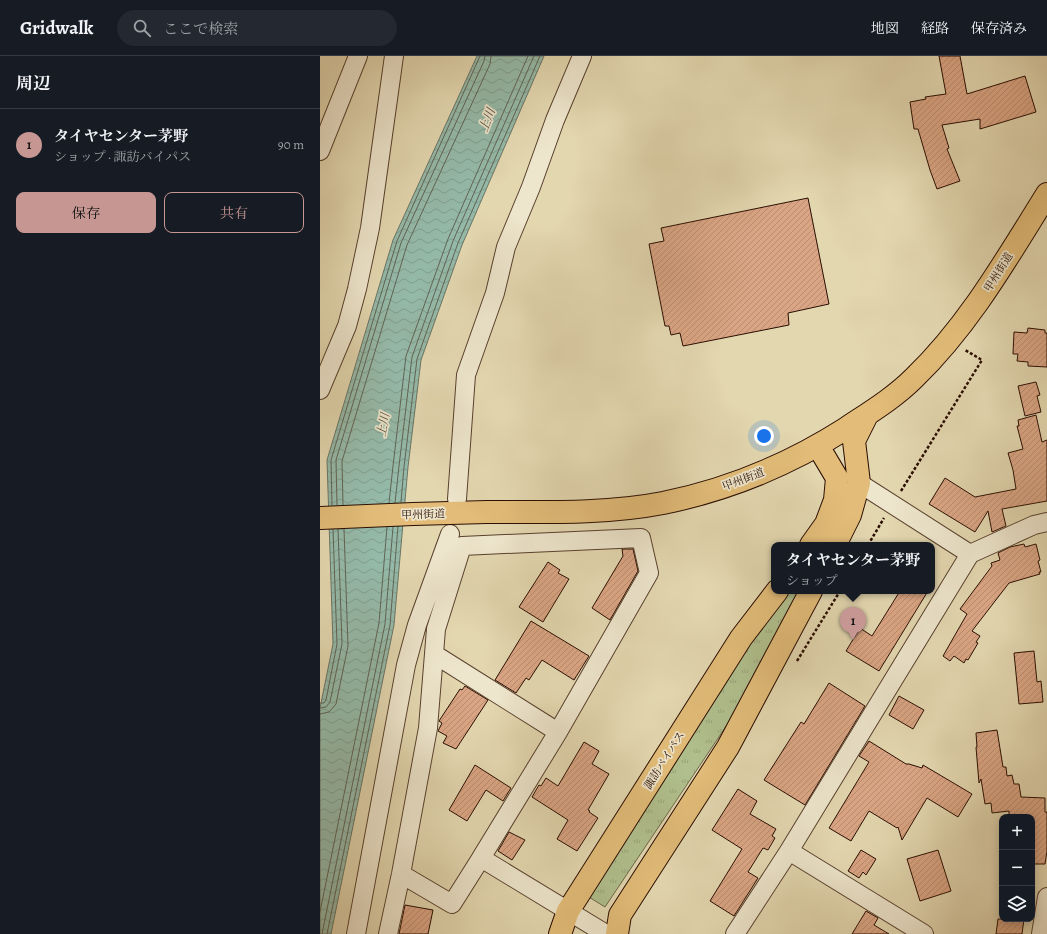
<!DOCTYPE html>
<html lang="ja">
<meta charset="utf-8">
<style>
body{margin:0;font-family:Alegreya,"Noto Serif JP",serif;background:#242831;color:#f1f3f6}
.controls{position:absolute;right:12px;bottom:12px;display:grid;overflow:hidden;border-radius:8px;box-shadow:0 2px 10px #0003}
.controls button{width:36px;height:36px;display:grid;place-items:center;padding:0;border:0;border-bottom:1px solid #363941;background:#171b24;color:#f1f3f6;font:20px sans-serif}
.you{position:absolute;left:444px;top:380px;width:14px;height:14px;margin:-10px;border:3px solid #fff;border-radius:50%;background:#1a73e8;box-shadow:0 0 0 6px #1a73e833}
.badge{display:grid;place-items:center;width:26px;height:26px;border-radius:50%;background:#c59692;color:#111;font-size:13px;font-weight:700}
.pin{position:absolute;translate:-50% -33px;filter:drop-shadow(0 1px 2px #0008)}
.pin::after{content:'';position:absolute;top:21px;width:14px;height:12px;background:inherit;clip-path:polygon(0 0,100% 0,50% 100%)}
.popup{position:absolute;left:451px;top:486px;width:164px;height:52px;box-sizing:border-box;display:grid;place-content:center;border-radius:8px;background:#171b24;filter:drop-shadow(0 1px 3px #0005);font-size:13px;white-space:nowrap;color:#9ea1a6}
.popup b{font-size:15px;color:#f1f3f6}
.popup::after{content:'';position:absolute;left:50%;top:100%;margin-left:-8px;border:8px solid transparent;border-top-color:#171b24}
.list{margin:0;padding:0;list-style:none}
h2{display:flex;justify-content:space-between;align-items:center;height:52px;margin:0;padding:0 16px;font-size:17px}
h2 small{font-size:13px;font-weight:400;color:#9ea1a6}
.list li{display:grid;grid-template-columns:26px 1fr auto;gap:12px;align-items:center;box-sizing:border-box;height:72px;padding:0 16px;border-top:1px solid #363941}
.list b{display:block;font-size:15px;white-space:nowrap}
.list p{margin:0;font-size:13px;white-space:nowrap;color:#9ea1a6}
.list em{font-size:13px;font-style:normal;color:#9ea1a6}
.actions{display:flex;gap:8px;padding:12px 16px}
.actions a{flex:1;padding:9px 0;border:1px solid #c59692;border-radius:8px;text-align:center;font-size:14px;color:#c59692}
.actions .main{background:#c59692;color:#111}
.icon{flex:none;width:22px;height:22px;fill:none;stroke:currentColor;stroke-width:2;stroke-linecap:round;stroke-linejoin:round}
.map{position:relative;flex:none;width:727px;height:878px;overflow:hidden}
header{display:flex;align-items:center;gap:24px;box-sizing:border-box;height:56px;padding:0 20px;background:#171b24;border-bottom:1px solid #363941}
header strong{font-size:19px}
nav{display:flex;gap:22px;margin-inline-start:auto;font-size:14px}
.search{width:280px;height:36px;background:#242831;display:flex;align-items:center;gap:10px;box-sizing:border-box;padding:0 14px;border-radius:22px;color:#9ea1a6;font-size:15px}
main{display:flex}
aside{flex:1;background:#171b24}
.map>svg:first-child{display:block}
</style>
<header>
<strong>Gridwalk</strong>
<div class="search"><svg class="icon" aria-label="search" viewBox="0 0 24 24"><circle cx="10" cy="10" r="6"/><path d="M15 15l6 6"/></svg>ここで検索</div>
<nav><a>地図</a><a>経路</a><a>保存済み</a></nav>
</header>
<main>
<aside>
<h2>周辺<small></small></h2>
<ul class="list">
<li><span class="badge">1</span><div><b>タイヤセンター茅野</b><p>ショップ · 諏訪バイパス</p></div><em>90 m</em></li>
</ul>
<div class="actions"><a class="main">保存</a><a>共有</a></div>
</aside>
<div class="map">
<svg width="727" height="878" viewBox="0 0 727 878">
<defs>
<pattern id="grass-tufts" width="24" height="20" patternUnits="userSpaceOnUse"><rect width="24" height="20" fill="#b0bf8d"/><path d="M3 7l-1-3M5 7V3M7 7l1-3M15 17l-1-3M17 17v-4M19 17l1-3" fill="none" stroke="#98a378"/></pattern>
<pattern id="water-waves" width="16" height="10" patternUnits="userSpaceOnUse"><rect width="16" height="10" fill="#95baa9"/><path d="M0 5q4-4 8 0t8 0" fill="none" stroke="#819f90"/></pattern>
<pattern id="building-hatch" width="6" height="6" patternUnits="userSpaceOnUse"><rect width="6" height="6" fill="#daa584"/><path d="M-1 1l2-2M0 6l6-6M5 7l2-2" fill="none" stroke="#bb8d70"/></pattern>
</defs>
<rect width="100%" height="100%" fill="#e3d7b0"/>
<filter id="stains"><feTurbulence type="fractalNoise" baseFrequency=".005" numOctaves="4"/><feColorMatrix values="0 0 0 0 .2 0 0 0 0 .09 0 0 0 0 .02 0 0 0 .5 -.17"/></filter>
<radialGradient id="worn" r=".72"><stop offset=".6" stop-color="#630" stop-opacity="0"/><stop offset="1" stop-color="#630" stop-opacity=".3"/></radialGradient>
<!-- grass -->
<path fill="url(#grass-tufts)" stroke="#6d6647" d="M466 535H484L427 639 285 851 264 838 344 713Z"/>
<!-- water -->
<path fill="url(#water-waves)" stroke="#6a7566" d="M157 0H224L142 189 101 304 88 411 74 569 11 878H0V652L13 588 7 404 73 184Z"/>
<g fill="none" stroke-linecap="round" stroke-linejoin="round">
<!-- shore -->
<path stroke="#606455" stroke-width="1" d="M81 446 84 411 97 303 138 187 220 0
M69 447 73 410 86 300 128 183 208 0
M75 447 79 410 92 301 133 185 214 0
M12 449 11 404 77 185 160 0
M17 449 16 404 81 187 164 5 165 0
M23 449 22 405 87 189 170 8 171 0
M0 647H4L6 644 17 588 13 473
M0 652 6 651 10 646 22 588 18 473
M0 658 9 656 16 648 28 590 24 473
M0 856 59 567 67 471
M2 878 65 568 73 471
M7 878 70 569 78 470"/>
</g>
<!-- building -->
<path fill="url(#building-hatch)" stroke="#2a0d01" d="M619 0H640L647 38 705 20 716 56 660 73V63L622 69 629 92 627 93 640 125 617 133 610 114 598 73H594L590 46 606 43 605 41 626 38Z
M488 142 509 248 468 257 469 269 363 290 360 277 351 279 349 270H345L329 188 344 185 341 172Z
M708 272 725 274V277H727V311L708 310V306L697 305 698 298H693L694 276 707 277Z
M716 326 720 339 717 340 721 356 705 360 698 330Z
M716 359 722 386 727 384V445L682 453 686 470 672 476 668 455 655 476 609 448 625 422 655 441 696 433 693 414 688 397 703 393 697 370H699L698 364Z
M704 488 705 491 716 488 720 504 718 505 721 516H719L720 518 689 527 652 575 660 580 656 586 658 587 648 604 646 603 644 607 634 600 630 605 623 600 647 558 640 553 672 510 671 507 680 504 678 497 690 491Z
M302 493H313L318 515 290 564 272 552 303 500Z
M228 506 240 514 238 517 249 523 223 566 199 551Z
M580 535H608L559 615 526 595 540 572 552 580Z
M211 565 269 600 254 624 222 604 209 624 206 622 196 637 175 624Z
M714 595 717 626 721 625 723 646 699 648 694 597Z
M509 627 545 650 485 749 444 724 481 666 484 668Z
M145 630 168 644 136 693 123 687 127 680 118 675 122 667 119 665 140 633 142 634Z
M579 640 604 654 593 673 569 659Z
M677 674 683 711H686L687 720 692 719 694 728H699L701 741 725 742V756H727V795L725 808H712V761H689V755L672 757 671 747 665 748 661 723 659 727 656 691H657L656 677Z
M549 685 586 708H589L602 712 603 709 652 738 638 761 607 742 582 784 578 771 577 772 549 755 531 785 509 772 549 706 539 700Z
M264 686 279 695 272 708 289 718 268 754 270 755 269 756 278 762 257 795 237 783 248 764 212 741 219 729 221 730 226 722 238 730Z
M155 709 191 732 183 745 166 734 147 765 129 754Z
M418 733 437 745 430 758 456 773 452 780 455 782 448 794 443 792 428 816 438 822 414 860 390 845 422 793 392 774Z
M189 776 205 784 192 804 178 795Z
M541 794 556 803 546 819 543 816 539 822 528 815Z
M618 794 631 835 600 845 587 803Z
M85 849 113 854 108 878H79Z
M546 855 558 862 554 869 569 878H532Z
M678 863H704L702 878H676Z"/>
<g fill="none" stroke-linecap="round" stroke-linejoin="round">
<defs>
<path id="minor" d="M0 95 38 0
M0 334 27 270 37 233 50 172 74 0
M539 427 650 498
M137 443 146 319 175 237 186 191 211 131 235 64 262 0
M114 598 238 676
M469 795 604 878
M81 818 132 848 161 802 286 878
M36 878 86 609 97 569 130 478
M68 878 81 818 108 672 116 573 142 490 321 482 329 517 238 676 161 802
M415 878 469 795 650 498 714 469 727 466
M721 878 727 841"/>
<path id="highway" d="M0 462C56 459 112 457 167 456 224 456 287 458 343 447 407 434 470 408 525 373 549 357 574 342 594 322 649 269 687 202 727 138
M491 489 506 468 515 444 517 422 498 390
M515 489 530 459 539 427 534 385 547 359
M240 878 248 855 257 841 421 582 457 535
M297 878 300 859 408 691 491 535"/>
</defs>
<!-- minor casing -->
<use href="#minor" stroke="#58402d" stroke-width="20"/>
<!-- highway casing -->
<use href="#highway" stroke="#2a0d01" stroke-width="24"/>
<!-- path -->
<path stroke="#2a0d01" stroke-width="2.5" stroke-dasharray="3 2" stroke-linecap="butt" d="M581 435 662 304 645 294
M548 489 564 462
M477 605 520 535"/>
<!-- minor -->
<use href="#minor" stroke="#ede5cc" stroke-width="18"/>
<!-- highway -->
<use href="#highway" stroke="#e2bc78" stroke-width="22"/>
</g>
<g text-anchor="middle" stroke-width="3.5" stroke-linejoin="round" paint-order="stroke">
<!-- street labels -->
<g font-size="11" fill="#2a0d01" stroke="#ede5cc">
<text transform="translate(678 216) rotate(-58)" y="4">甲州街道</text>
<text transform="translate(423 423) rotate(-21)" y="4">甲州街道</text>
<text transform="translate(103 458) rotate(-2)" y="4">甲州街道</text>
<text transform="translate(344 704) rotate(-58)" y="4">諏訪バイパス</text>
</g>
<!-- water labels -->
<g font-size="12" font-style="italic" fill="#4f4a3c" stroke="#ede5cc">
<text transform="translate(167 64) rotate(-69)" y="4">上川</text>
<text transform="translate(63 369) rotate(-79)" y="4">上川</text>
</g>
</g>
<rect width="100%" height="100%" filter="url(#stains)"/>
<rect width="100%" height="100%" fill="url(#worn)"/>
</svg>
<div class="controls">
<button>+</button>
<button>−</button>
<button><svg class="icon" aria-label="layers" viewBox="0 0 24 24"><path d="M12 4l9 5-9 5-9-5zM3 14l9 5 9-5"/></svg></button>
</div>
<div class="you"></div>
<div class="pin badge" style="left:533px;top:584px">1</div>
<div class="popup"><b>タイヤセンター茅野</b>ショップ</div>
</div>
</main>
